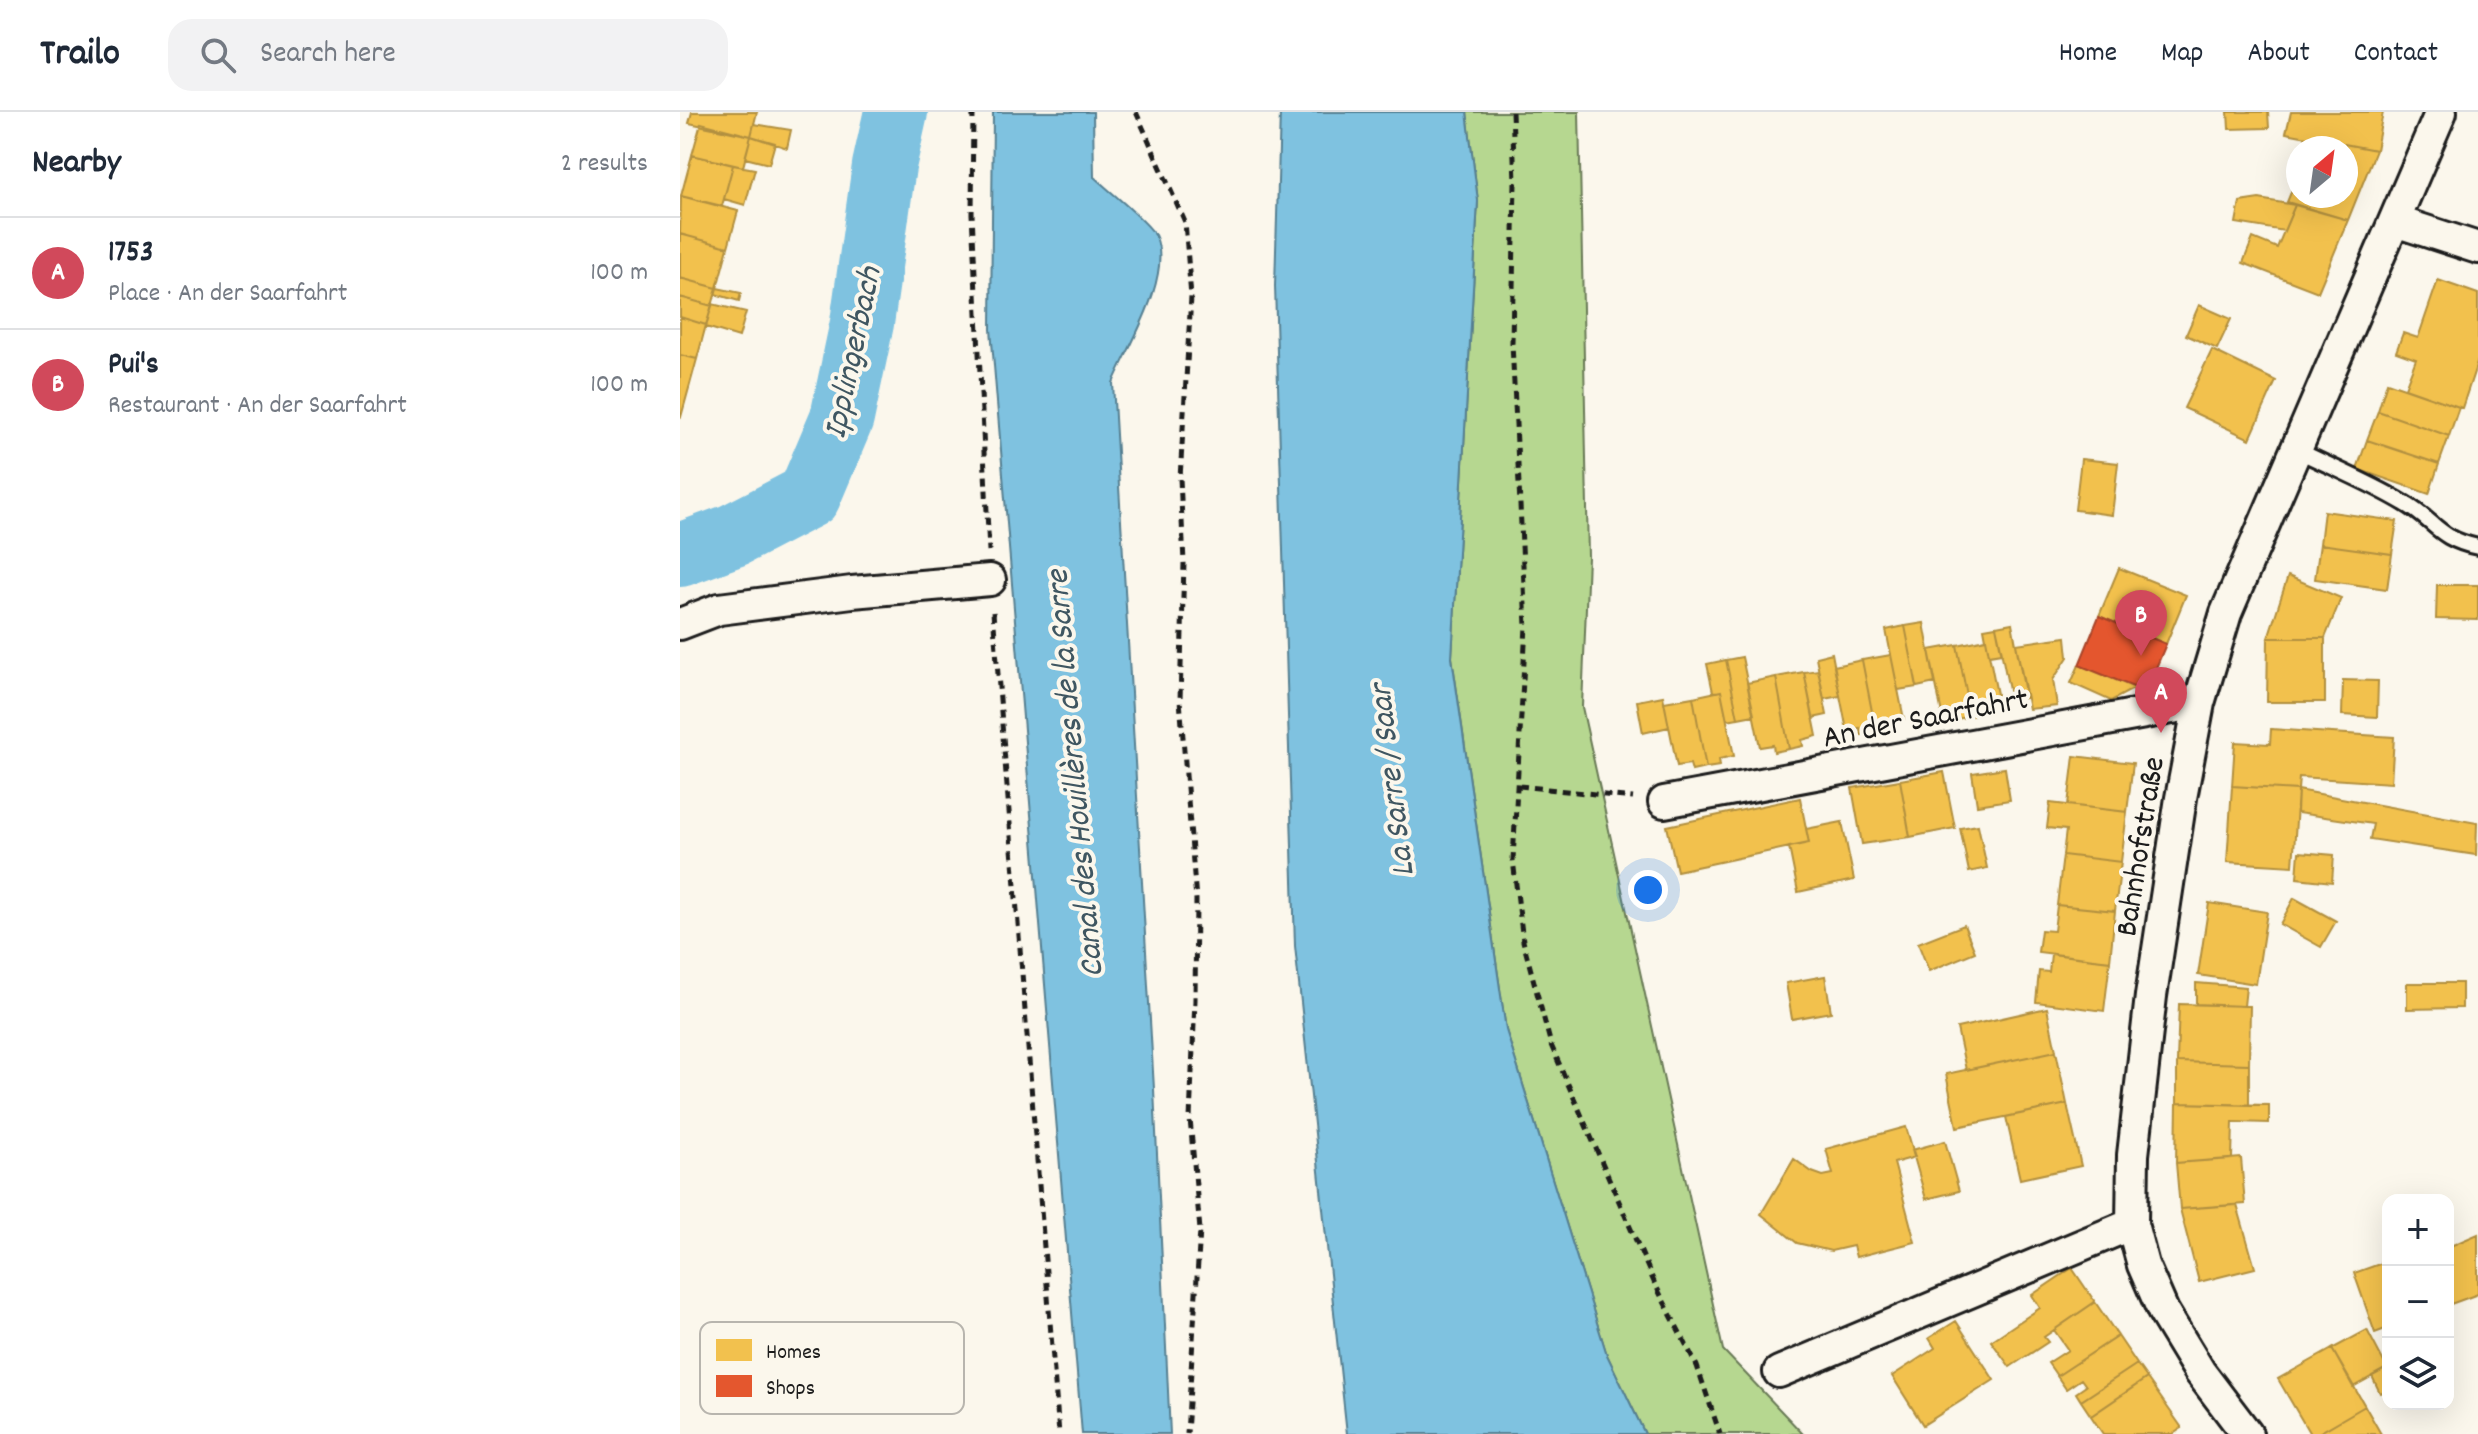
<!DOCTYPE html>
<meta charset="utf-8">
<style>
body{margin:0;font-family:Dekko,sans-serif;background:#f2f2f3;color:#1f2937}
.controls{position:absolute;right:24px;bottom:24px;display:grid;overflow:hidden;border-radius:16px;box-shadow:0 8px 32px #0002}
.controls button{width:72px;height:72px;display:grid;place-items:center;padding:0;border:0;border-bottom:2px solid #e0e1e3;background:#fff;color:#1f2937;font:40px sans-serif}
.compass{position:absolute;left:1606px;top:24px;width:72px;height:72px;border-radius:50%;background:#fff;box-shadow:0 8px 32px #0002;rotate:29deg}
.you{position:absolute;left:968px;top:778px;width:28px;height:28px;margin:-20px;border:6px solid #fff;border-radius:50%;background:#1a73e8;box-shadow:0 0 0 12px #1a73e833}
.badge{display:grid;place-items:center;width:52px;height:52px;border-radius:50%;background:#d1495b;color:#fff;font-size:26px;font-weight:700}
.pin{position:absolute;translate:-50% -66px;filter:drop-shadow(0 2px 4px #0008)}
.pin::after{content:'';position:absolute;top:42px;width:28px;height:24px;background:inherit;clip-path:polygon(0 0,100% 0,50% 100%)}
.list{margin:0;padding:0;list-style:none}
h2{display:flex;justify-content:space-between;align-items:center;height:104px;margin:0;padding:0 32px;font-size:34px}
h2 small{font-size:26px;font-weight:400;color:#747a83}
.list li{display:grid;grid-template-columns:52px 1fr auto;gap:24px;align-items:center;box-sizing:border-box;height:112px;padding:0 32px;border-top:2px solid #e0e1e3}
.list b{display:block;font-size:30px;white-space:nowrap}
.list p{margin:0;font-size:26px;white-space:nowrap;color:#747a83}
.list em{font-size:26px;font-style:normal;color:#747a83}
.icon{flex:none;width:44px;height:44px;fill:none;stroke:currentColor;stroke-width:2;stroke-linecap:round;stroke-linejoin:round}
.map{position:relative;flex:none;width:1798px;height:1322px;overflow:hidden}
header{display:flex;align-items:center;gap:48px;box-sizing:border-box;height:112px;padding:0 40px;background:#fff;border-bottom:2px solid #e0e1e3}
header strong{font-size:38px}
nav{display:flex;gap:44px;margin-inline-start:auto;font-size:28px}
.search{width:560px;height:72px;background:#f2f2f3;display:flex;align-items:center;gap:20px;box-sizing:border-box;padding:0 28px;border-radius:24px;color:#747a83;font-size:30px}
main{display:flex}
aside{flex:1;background:#fff}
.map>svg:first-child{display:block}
</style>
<header>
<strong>Trailo</strong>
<div class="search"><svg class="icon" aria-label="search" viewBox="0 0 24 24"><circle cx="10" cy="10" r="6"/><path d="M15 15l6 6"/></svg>Search here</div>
<nav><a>Home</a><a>Map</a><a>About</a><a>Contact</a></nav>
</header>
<main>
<aside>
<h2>Nearby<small>2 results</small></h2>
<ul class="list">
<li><span class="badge">A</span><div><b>1753</b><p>Place · An der Saarfahrt</p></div><em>100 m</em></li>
<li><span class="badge">B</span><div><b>Pui's</b><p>Restaurant · An der Saarfahrt</p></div><em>100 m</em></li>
</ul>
</aside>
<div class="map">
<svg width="1798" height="1322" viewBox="0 0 1798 1322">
<rect width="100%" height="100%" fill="#fbf7ec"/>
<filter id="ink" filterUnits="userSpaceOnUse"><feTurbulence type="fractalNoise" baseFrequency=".0125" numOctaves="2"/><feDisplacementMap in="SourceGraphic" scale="16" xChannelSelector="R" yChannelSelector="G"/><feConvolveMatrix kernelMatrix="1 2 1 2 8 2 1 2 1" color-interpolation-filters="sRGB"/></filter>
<g filter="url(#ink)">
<!-- green -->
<path fill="#b6d790" stroke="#697a56" stroke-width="2" d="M787 0H899L908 445 902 595 1043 1238 1123 1322H965L927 1243 826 918 772 545 798 89Z"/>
<!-- water -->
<path fill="#7fc2e0" stroke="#578092" stroke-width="2" d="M313 0H413L414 65C426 76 472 113 476 125 492 166 449 233 433 271L474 977 490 1322H402L311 217Z
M600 0H787L798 89 772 546 826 918 927 1243 965 1322H667L615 834 595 174Z"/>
<!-- homes -->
<path fill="#f2c14e" stroke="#b2903f" stroke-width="2" d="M12 0H77L71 24 9 11Z
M1548 0H1588L1589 16 1549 17Z
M1611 0H1703L1696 38 1606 21Z
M21 11 71 24 63 55 12 43Z
M74 12 111 18 107 36 71 24Z
M71 24 95 31 89 52 65 46Z
M1632 26 1696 38 1668 108 1607 90 1618 63V84H1666V36H1628Z
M12 43 53 53 42 94 1 84Z
M53 53 75 57 65 93 44 87Z
M1 84 58 99 48 135 0 122Z
M1579 87 1615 93 1604 119 1556 111 1560 90Z
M1615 93 1668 108 1638 180 1563 151 1573 126 1597 136Z
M0 122 48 135 37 176 0 166Z
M0 166 37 176 32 194 0 185Z
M1758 168 1798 182V248L1782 296 1725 276 1736 247 1716 240 1723 221 1738 226Z
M37 176 61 181 59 189 35 182Z
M0 185 32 194 26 213 0 205Z
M32 192 66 200 59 225 26 215Z
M1519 193 1551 207 1537 237 1506 223Z
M0 205 26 213 17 247 0 243Z
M1532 238 1596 269 1570 327 1504 296Z
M0 243 17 247 1 305 0 304Z
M1707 270 1779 295 1769 324 1698 299Z
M1698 299 1769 324 1759 352 1687 328Z
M1687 328 1759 352 1749 382 1677 357Z
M1401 347 1438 351 1432 403 1395 398Z
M1644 399 1717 409 1712 442 1640 432Z
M1640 432 1712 442 1707 477 1635 467Z
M1439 456 1506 483 1486 532 1419 504Z
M1608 464 1661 486 1645 526H1588Z
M1757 473H1798V508L1756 507Z
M1244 511 1255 571 1237 575 1225 514Z
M1332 511 1346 586 1331 588 1316 514Z
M1225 514 1237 575 1218 578 1206 518Z
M1316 514 1322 541 1309 543 1304 516Z
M1386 525 1388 545 1373 568 1377 594 1349 597 1336 532Z
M1588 526H1645V590H1587Z
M1306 527 1319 592 1304 595 1305 601 1291 604 1277 533Z
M1277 533 1291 604 1277 607 1275 600 1262 602 1249 538Z
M1152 541 1160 584 1144 587 1136 545Z
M1211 543 1224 607 1209 611 1210 617 1196 620 1182 548Z
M1062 545 1074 603 1058 606 1046 548Z
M1046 548 1058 606 1047 608 1041 579 1033 580 1027 552Z
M1182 548 1196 620 1181 623 1180 616 1167 618 1154 554Z
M1399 553 1455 576 1431 589 1391 571Z
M1138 558 1147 603 1133 606 1124 560Z
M1124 560 1137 624 1122 628 1123 634 1109 637 1096 565Z
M1096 565 1109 637 1094 640 1093 633 1080 635 1067 571Z
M1663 568 1698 569 1697 605 1662 603Z
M1041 579 1054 644 1039 647 1040 654 1026 656 1013 585Z
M983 584 989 615 963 621 957 589Z
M1013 585 1026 656 1012 659 1010 652 997 654 984 590Z
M1591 617 1714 625 1711 671 1619 665 1618 678 1552 674 1555 630 1590 632Z
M1394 644 1453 651 1447 700 1388 693Z
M1325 656 1330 688 1297 693 1292 661Z
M1264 660 1275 716 1230 725 1220 668Z
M1220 668 1230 725 1182 732 1172 676Z
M1552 674 1618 678 1613 754 1547 750Z
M1618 678 1797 711 1796 743 1690 727 1693 712 1617 701Z
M1120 686 1129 731 997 759 987 714Z
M1370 691 1447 700 1441 750 1383 743 1386 718 1367 716Z
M1162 710 1174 768 1118 780 1109 735 1129 731 1126 717Z
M1298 713 1307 756 1289 760 1280 716Z
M1619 740 1654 743 1652 770 1617 766Z
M1383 743 1441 750 1435 799 1377 793Z
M1614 786 1656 809 1641 835 1600 812Z
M1529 791 1587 800 1576 872 1518 863Z
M1377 793 1435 799 1430 849 1358 840 1361 818 1374 819Z
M1284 813 1295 840 1249 859 1238 831Z
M1371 842 1430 849 1424 899 1356 890 1359 859 1369 860Z
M1145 864 1151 900 1112 907 1106 871Z
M1516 871 1566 875 1564 894 1516 892Z
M1727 871H1782V896L1727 897Z
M1499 892 1570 894 1569 952 1497 950Z
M1367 896 1376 939 1286 958 1277 916Z
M1376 939 1387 992 1277 1015 1266 962Z
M1497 950 1569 952V993L1497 991Z
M1497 991 1589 993V1011L1553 1010 1552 1047 1496 1051Z
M1387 992 1401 1054 1340 1067 1326 1005Z
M1226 1015 1235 1045 1214 1051 1235 1130 1176 1145 1173 1134 1151 1139 1117 1131 1081 1102 1114 1047 1132 1060 1143 1064 1153 1062 1146 1037Z
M1265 1029 1279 1079 1246 1087 1232 1038Z
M1561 1046 1565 1092 1500 1097 1496 1051Z
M1557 1093 1575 1156 1519 1170 1500 1097Z
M1798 1122V1182L1768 1193V1135Z
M1708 1149V1216L1695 1221 1674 1161Z
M1392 1156 1415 1190 1364 1225 1368 1230 1330 1255 1311 1229 1360 1196 1352 1183Z
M1415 1190 1438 1224 1377 1264 1368 1251 1388 1238 1374 1218Z
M1276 1209 1314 1268 1243 1313 1212 1264 1255 1236 1249 1226Z
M1687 1218 1707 1256 1673 1275 1652 1237Z
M1438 1224 1457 1252 1401 1289 1396 1281 1406 1274 1401 1267 1386 1277 1377 1264Z
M1652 1237 1685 1294 1637 1322H1630L1598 1267Z
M1708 1250V1278L1700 1281 1692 1264 1707 1256 1705 1252Z
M1457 1252 1467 1266 1411 1304 1401 1289Z
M1467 1266 1502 1316 1493 1322H1423L1411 1304Z
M1685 1294 1701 1322H1637Z"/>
<!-- shops -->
<path fill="#e4572e" stroke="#a84529" stroke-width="2" d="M1419 504 1486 532 1466 580 1399 553Z"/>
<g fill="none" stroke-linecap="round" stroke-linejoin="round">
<!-- river -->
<path stroke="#7fc2e0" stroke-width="64" d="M0 443 54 423 129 384 162 306 182 211 204 54 216 0"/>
<defs>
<path id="service" d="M1615 337C1651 355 1689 370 1724 391 1756 409 1756 426 1798 435"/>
<path id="minor" d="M1715 109 1798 136
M0 512 39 497 172 480 310 468
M984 690 1519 591
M1099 1260 1452 1112
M1567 1322 1520 1260 1483 1199 1463 1153 1452 1112 1453 1043 1471 884 1501 686 1519 591 1546 501 1761 0"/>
</defs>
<!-- service casing -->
<use href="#service" stroke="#1c1c1c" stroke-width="20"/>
<!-- minor casing -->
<use href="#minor" stroke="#1c1c1c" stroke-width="36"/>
<!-- path -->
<path stroke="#1c1c1c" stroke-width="5" stroke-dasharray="8 6" stroke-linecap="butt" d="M293 0 292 102 309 439
M456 0 505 110 511 185 500 366 504 451 500 588 516 788 515 888 510 1007 520 1118 507 1322
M832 0 835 69 832 231 846 514 833 748 843 829 871 933 974 1170 1017 1254 1040 1322
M313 500 379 1322
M839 674 953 686"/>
<!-- service -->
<use href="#service" stroke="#fbf7ec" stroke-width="14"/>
<!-- minor -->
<use href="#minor" stroke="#fbf7ec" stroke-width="30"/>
</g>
</g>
<g text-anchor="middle" stroke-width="8" stroke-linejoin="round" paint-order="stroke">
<!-- street labels -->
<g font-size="32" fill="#1c1c1c" stroke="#fbf7ec">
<text transform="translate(1245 604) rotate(-11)" y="11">An der Saarfahrt</text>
<text transform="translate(1458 734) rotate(-81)" y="11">Bahnhofstraße</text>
</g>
<!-- water labels -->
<g font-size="34" font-style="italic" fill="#3f5661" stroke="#fbf7ec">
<text transform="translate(170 240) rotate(-78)" y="12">Ipplingerbach</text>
<text transform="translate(392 662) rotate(-95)" y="12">Canal des Houillères de la Sarre</text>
<text transform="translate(709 669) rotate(-97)" y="12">La Sarre / Saar</text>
</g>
</g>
<!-- legend -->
<rect x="20" y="1210" width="264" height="92" rx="12" fill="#fbf7ec" stroke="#b8b5ae" stroke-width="2"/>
<rect x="36" y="1227" width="36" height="22" fill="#f2c14e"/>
<rect x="36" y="1263" width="36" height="22" fill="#e4572e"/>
<g font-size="22" fill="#1c1c1c">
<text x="86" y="1246">Homes</text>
<text x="86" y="1282">Shops</text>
</g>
</svg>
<div class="controls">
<button>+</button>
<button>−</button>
<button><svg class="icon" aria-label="layers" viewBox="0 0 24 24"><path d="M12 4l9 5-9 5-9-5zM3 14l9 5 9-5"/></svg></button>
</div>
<svg class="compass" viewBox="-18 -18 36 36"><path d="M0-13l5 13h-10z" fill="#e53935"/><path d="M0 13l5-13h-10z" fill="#747a83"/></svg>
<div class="you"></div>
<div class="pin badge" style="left:1481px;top:621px">A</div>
<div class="pin badge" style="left:1461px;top:544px">B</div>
</div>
</main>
